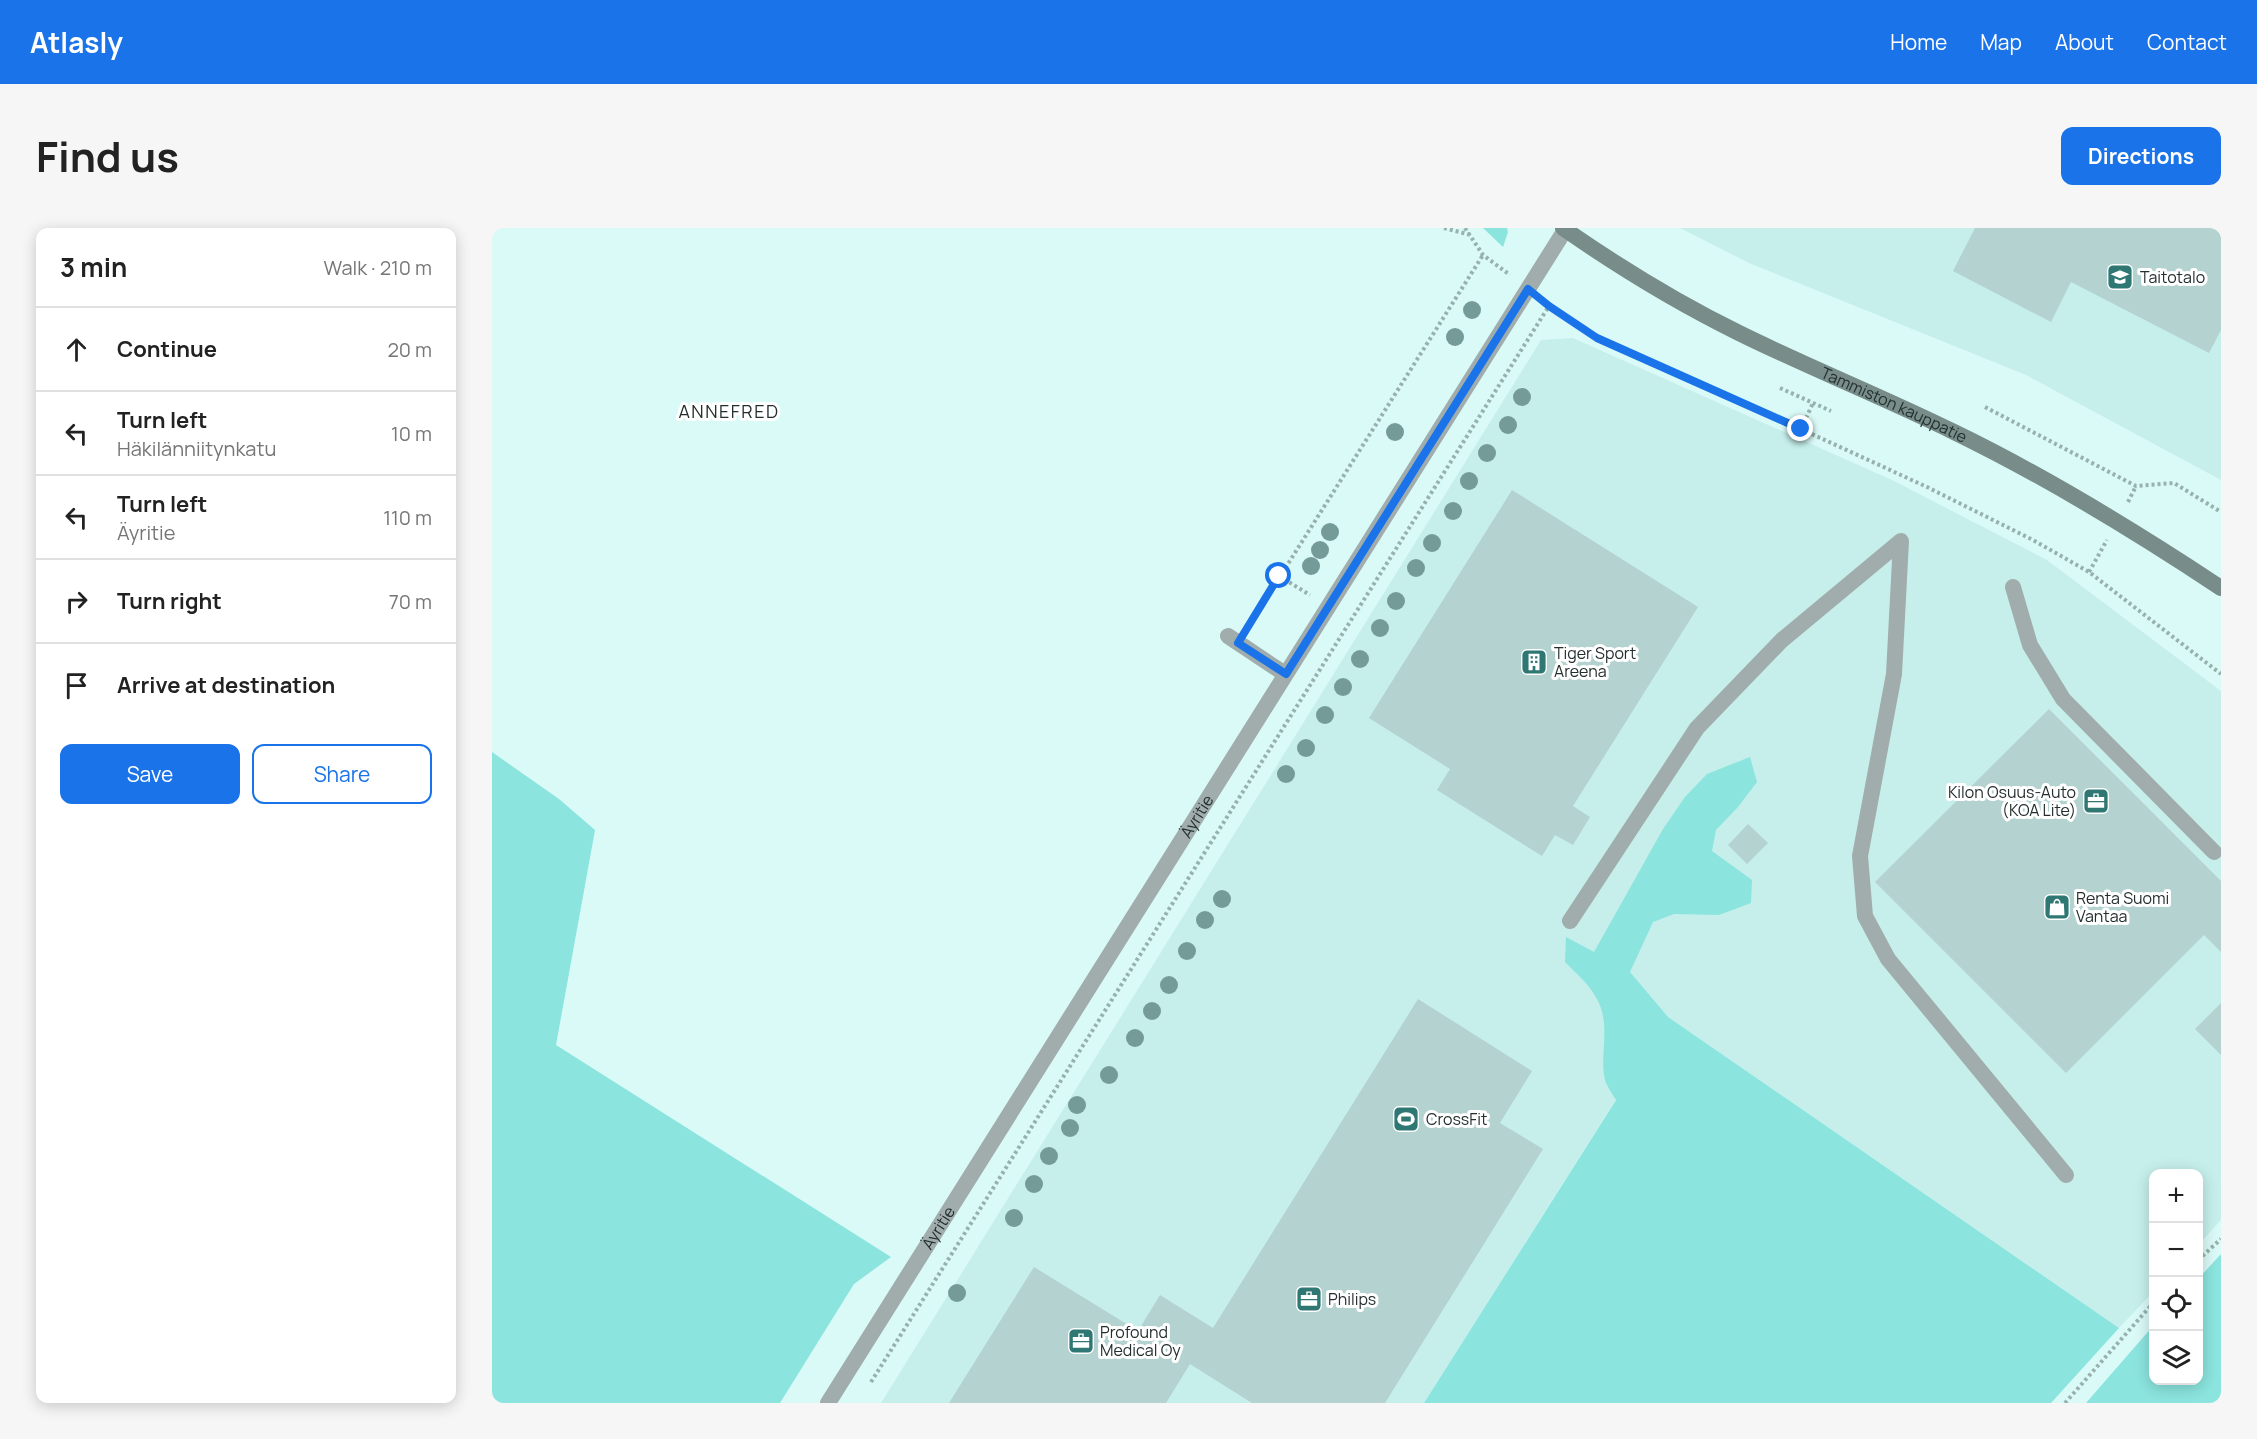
<!DOCTYPE html>
<meta charset="utf-8">
<style>
body{margin:0;font-family:Manrope,sans-serif;background:#f6f6f6;color:#222}
.controls{position:absolute;right:18px;bottom:18px;display:grid;overflow:hidden;border-radius:12px;box-shadow:0 3px 15px #0003}
.controls button{width:54px;height:54px;display:grid;place-items:center;padding:0;border:0;border-bottom:2px solid #e0e0e0;background:#fff;color:#222;font:30px sans-serif}
.stop{position:absolute;width:18px;height:18px;margin:-14px;border:4px solid #1a73e8;border-radius:50%;background:#fff}
.stop.end{background:#1a73e8;border-color:#fff;box-shadow:0 2px 6px #0008}
.list{margin:0;padding:0;list-style:none}
h2{display:flex;justify-content:space-between;align-items:center;height:78px;margin:0;padding:0 24px;font-size:26px}
h2 small{font-size:20px;font-weight:400;color:#767676}
.list li{display:grid;grid-template-columns:39px 1fr auto;gap:18px;align-items:center;box-sizing:border-box;height:84px;padding:0 24px;border-top:2px solid #e0e0e0}
.list b{display:block;font-size:22px;white-space:nowrap}
.list p{margin:0;font-size:20px;white-space:nowrap;color:#767676}
.list em{font-size:20px;font-style:normal;color:#767676}
.actions{display:flex;gap:12px;padding:18px 24px}
.actions a{flex:1;padding:14px 0;border:2px solid #1a73e8;border-radius:12px;text-align:center;font-size:21px;color:#1a73e8}
.actions .main{background:#1a73e8;color:#fff}
.icon{flex:none;width:33px;height:33px;fill:none;stroke:currentColor;stroke-width:2;stroke-linecap:round;stroke-linejoin:round}
.map{position:relative;flex:none;width:1729px;height:1175px;overflow:hidden;border-radius:12px}
header{display:flex;align-items:center;gap:36px;box-sizing:border-box;height:84px;padding:0 30px;background:#1a73e8;color:#fff}
header strong{font-size:28px}
nav{display:flex;gap:33px;margin-inline-start:auto;font-size:21px}
.intro{display:flex;align-items:center;justify-content:space-between;box-sizing:border-box;height:144px;padding:0 36px}
h1{margin:0;font-size:42px}
.button{padding:15px 27px;border-radius:12px;background:#1a73e8;color:#fff;font-size:21px;font-weight:700}
main{display:flex;gap:36px;padding:0 36px}
aside{flex:1;background:#fff;border-radius:12px;box-shadow:0 3px 15px #0003}
.map>svg:first-child{display:block}
</style>
<header>
<strong>Atlasly</strong>
<nav><a>Home</a><a>Map</a><a>About</a><a>Contact</a></nav>
</header>
<div class="intro"><h1>Find us</h1><a class="button">Directions</a></div>
<main>
<aside>
<h2>3 min<small>Walk · 210 m</small></h2>
<ul class="list">
<li><svg class="icon" aria-label="ahead" viewBox="0 0 24 24"><path d="M12 20V5M6 11l6-6 6 6"/></svg><div><b>Continue</b></div><em>20 m</em></li>
<li><svg class="icon" aria-label="left" viewBox="0 0 24 24"><path d="M17 20v-9H6M10 6l-5 5 5 5"/></svg><div><b>Turn left</b><p>Häkilänniitynkatu</p></div><em>10 m</em></li>
<li><svg class="icon" aria-label="left" viewBox="0 0 24 24"><path d="M17 20v-9H6M10 6l-5 5 5 5"/></svg><div><b>Turn left</b><p>Äyritie</p></div><em>110 m</em></li>
<li><svg class="icon" aria-label="right" viewBox="0 0 24 24"><path d="M7 20v-9h11M14 6l5 5-5 5"/></svg><div><b>Turn right</b></div><em>70 m</em></li>
<li><svg class="icon" aria-label="arrive" viewBox="0 0 24 24"><path d="M6 21V4h12l-3 4 3 4H6"/></svg><div><b>Arrive at destination</b></div></li>
</ul>
<div class="actions"><a class="main">Save</a><a>Share</a></div>
</aside>
<div class="map">
<svg width="1729" height="1175" viewBox="0 0 1729 1175">
<rect width="100%" height="100%" fill="#dafaf7"/>
<!-- built -->
<path fill="#c6efeb" d="M1188 0H1729V252L1534 147 1257 35Z
M1081 110 1400 252 1555 332 1729 463V992L1707 1016 1706 946H1662L1661 1064 1627 1100 1176 789 932 1175H389L1049 112Z"/>
<!-- green -->
<path fill="#8be4de" d="M991 0H1015L1016 4 1011 19Z
M0 524 67 571 103 602 64 817 399 1029 362 1056 288 1175H0Z
M1258 529 1265 554 1246 579 1224 602 1220 623 1260 652 1259 675 1227 687 1182 686 1161 694 1138 744 1176 789 1627 1100 1559 1175H932L1124 872C1120 865 1115 859 1113 852 1107 828 1119 799 1106 773 1098 757 1085 746 1073 734L1074 709 1102 724 1171 601 1193 569 1215 546Z
M1729 1026V1172L1727 1175H1594L1661 1098 1662 1152H1706L1707 1050Z"/>
<!-- building -->
<path fill="#b3d2d0" d="M1483 0H1729V102L1717 125 1579 54 1559 94 1461 43Z
M1020 262 1206 379 1081 578 1098 589 1081 617 1063 607 1050 628 945 562 958 541 877 490Z
M1557 481 1729 653V724L1712 707 1574 845 1383 654Z
M1256 596 1276 615 1255 636 1236 617Z
M926 771 1040 843 1008 895 1051 921 893 1175H760L698 1136 674 1175H457L542 1039 646 1103 668 1067 721 1100Z
M1729 775V827L1703 801Z"/>
<g fill="none" stroke-linecap="round" stroke-linejoin="round">
<!-- path -->
<path stroke="#98b1ae" stroke-width="4" stroke-dasharray="3 3" stroke-linecap="butt" d="M952 0 979 7
M973 0 991 27 1018 47
M1056 78 1105 110 1309 201 1435 259 1541 312 1597 344 1729 446
M1288 160 1339 183
M1493 179 1644 258 1682 255 1729 284
M1309 201 1321 175
M1636 274 1644 258
M1597 344 1615 312
M787 348 818 367
M758 396 991 27
M1706 1032 1729 1011
M379 1154 1057 78
M1573 1175 1662 1074"/>
<!-- service -->
<path stroke="#a0adac" stroke-width="16" d="M1409 313 1402 446 1368 628 1373 688 1396 731 1574 947
M1521 359 1538 417 1571 471 1722 624
M1078 693 1205 500 1290 412 1409 313"/>
<!-- minor -->
<g stroke="#a0adac" stroke-width="16">
<path d="M736 408 793 446"/>
<path id="s1" d="M336 1175 1073 2"/>
</g>
<!-- secondary -->
<path stroke="#788c8a" stroke-width="16" id="s2" d="M1071 0C1127 39 1186 75 1247 105 1318 140 1391 169 1462 204 1555 249 1643 303 1729 360"/>
</g>
<!-- trees -->
<g fill="#759b98">
<circle cx="980" cy="82" r="9"/>
<circle cx="963" cy="109" r="9"/>
<circle cx="1030" cy="169" r="9"/>
<circle cx="1016" cy="197" r="9"/>
<circle cx="903" cy="204" r="9"/>
<circle cx="995" cy="225" r="9"/>
<circle cx="977" cy="253" r="9"/>
<circle cx="961" cy="283" r="9"/>
<circle cx="838" cy="304" r="9"/>
<circle cx="940" cy="315" r="9"/>
<circle cx="828" cy="322" r="9"/>
<circle cx="819" cy="338" r="9"/>
<circle cx="924" cy="340" r="9"/>
<circle cx="904" cy="373" r="9"/>
<circle cx="888" cy="400" r="9"/>
<circle cx="868" cy="431" r="9"/>
<circle cx="851" cy="459" r="9"/>
<circle cx="833" cy="487" r="9"/>
<circle cx="814" cy="520" r="9"/>
<circle cx="794" cy="546" r="9"/>
<circle cx="730" cy="671" r="9"/>
<circle cx="713" cy="692" r="9"/>
<circle cx="695" cy="723" r="9"/>
<circle cx="677" cy="757" r="9"/>
<circle cx="660" cy="783" r="9"/>
<circle cx="643" cy="810" r="9"/>
<circle cx="617" cy="847" r="9"/>
<circle cx="585" cy="877" r="9"/>
<circle cx="578" cy="900" r="9"/>
<circle cx="557" cy="928" r="9"/>
<circle cx="542" cy="956" r="9"/>
<circle cx="522" cy="990" r="9"/>
<circle cx="465" cy="1065" r="9"/>
</g>
<g fill="none" stroke-linecap="round" stroke-linejoin="round">
<!-- route -->
<path stroke="#1a73e8" stroke-width="8" d="M787 348 746 415 794 446 1036 61 1057 78 1105 110 1309 201"/>
</g>
<!-- icons -->
<defs>
<symbol id="school-square" viewBox="-11 -11 22 22"><rect x="-9" y="-9" width="18" height="18" rx="4" fill="#2e7773" stroke="#fff"/><path d="M0-5L7-2L0 1L-7-2ZM-4 1L0 2.5L4 1V4Q0 6-4 4Z" fill="#fff"/></symbol>
<symbol id="building-square" viewBox="-11 -11 22 22"><rect x="-9" y="-9" width="18" height="18" rx="4" fill="#2e7773" stroke="#fff"/><path d="M-4-6H4V6H1V3H-1V6H-4ZM-2.5-4.3h1.7v1.8h-1.7ZM.8-4.3h1.7v1.8H.8ZM-2.5-1h1.7V.8h-1.7ZM.8-1h1.7V.8H.8Z" fill="#fff"/></symbol>
<symbol id="office-square" viewBox="-11 -11 22 22"><rect x="-9" y="-9" width="18" height="18" rx="4" fill="#2e7773" stroke="#fff"/><path d="M-6-3h4V-5.5h4V-3h4V5H-6ZM-1-4.5V-3h2v-1.5ZM-6 0V1H6V0Z" fill="#fff"/></symbol>
<symbol id="shop-square" viewBox="-11 -11 22 22"><rect x="-9" y="-9" width="18" height="18" rx="4" fill="#2e7773" stroke="#fff"/><path d="M-5-2.5h2.3a2.7 3.5 0 0 1 5.4 0H5L5.5 6h-11ZM-1.5-2.5h3a1.5 2.3 0 0 0-3 0Z" fill="#fff"/></symbol>
<symbol id="stadium-square" viewBox="-11 -11 22 22"><rect x="-9" y="-9" width="18" height="18" rx="4" fill="#2e7773" stroke="#fff"/><path d="M0-5a6.5 5 0 1 0 0 10a6.5 5 0 1 0 0-10ZM-3.5-1.8h7v3.6h-7Z" fill="#fff"/></symbol>
</defs>
<g fill-rule="evenodd">
<use href="#school-square" x="1613" y="34" width="30" height="30"/>
<use href="#building-square" x="1027" y="419" width="30" height="30"/>
<use href="#office-square" x="1589" y="558" width="30" height="30"/>
<use href="#shop-square" x="1550" y="664" width="30" height="30"/>
<use href="#stadium-square" x="899" y="876" width="30" height="30"/>
<use href="#office-square" x="802" y="1056" width="30" height="30"/>
<use href="#office-square" x="574" y="1098" width="30" height="30"/>
</g>
<g text-anchor="middle" stroke-width="6" stroke-linejoin="round" paint-order="stroke">
<!-- poi labels -->
<g font-size="16" fill="#232f2e" stroke="#fff" text-anchor="start">
<text x="1648" y="55">Taitotalo</text>
<text x="1062" y="431">Tiger Sport<tspan x="1062" dy="18">Areena</tspan></text>
<text x="1584" y="570" text-anchor="end">Kilon Osuus-Auto<tspan x="1584" dy="18">(KOA Lite)</tspan></text>
<text x="1584" y="676">Renta Suomi<tspan x="1584" dy="18">Vantaa</tspan></text>
<text x="934" y="897">CrossFit</text>
<text x="836" y="1077">Philips</text>
<text x="608" y="1110">Profound<tspan x="608" dy="18">Medical Oy</tspan></text>
</g>
<!-- street labels -->
<g font-size="16" fill="#232f2e" stroke="#fff">
<text dy="6" stroke="none"><textPath href="#s2" startOffset="376">Tammiston kauppatie</textPath></text>
<text dy="6" stroke="none"><textPath href="#s1" startOffset="693">Äyritie</textPath></text>
<text dy="6" stroke="none"><textPath href="#s1" startOffset="207">Äyritie</textPath></text>
</g>
<!-- neighbourhood labels -->
<g font-size="18" letter-spacing="1.5" fill="#232f2e" stroke="#fff">
<text x="237" y="190">ANNEFRED</text>
</g>
</g>
</svg>
<div class="controls">
<button>+</button>
<button>−</button>
<button><svg class="icon" aria-label="locate" viewBox="0 0 24 24"><circle cx="12" cy="12" r="6"/><path d="M12 2v4M12 18v4M2 12h4M18 12h4"/></svg></button>
<button><svg class="icon" aria-label="layers" viewBox="0 0 24 24"><path d="M12 4l9 5-9 5-9-5zM3 14l9 5 9-5"/></svg></button>
</div>
<div class="stop" style="left:787px;top:348px"></div>
<div class="stop end" style="left:1309px;top:201px"></div>
</div>
</main>
